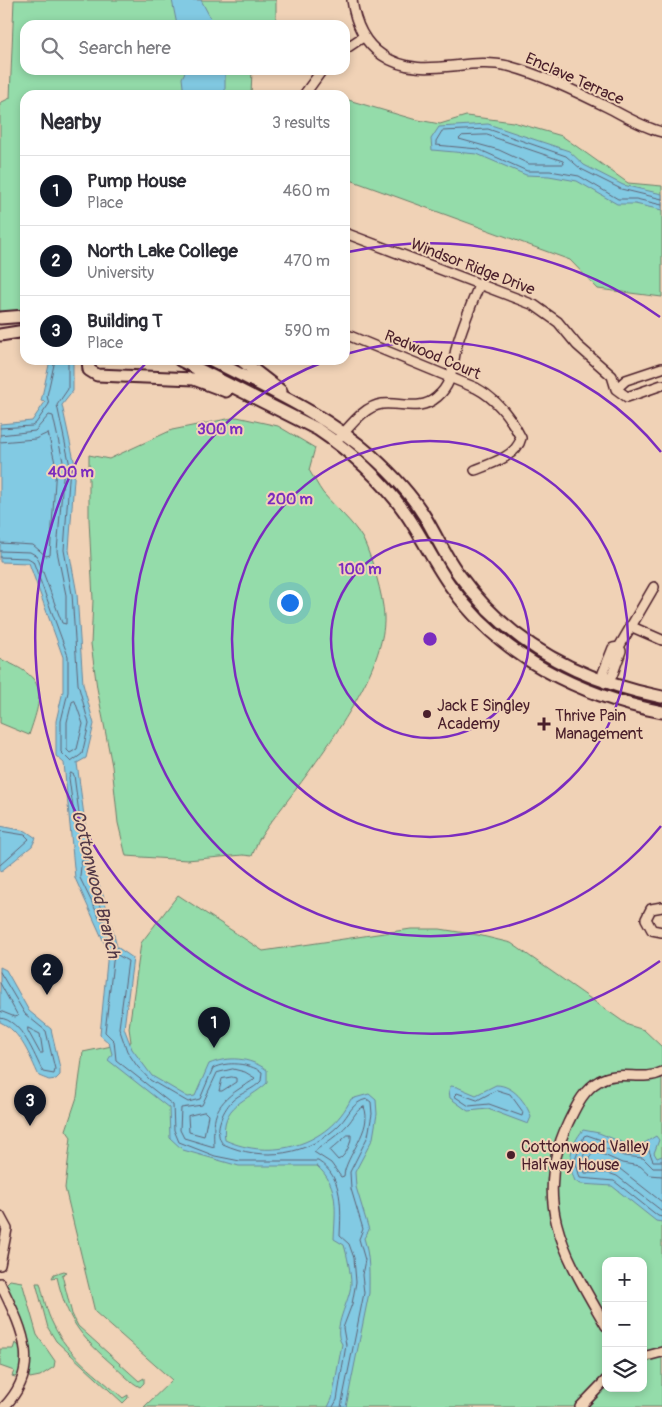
<!DOCTYPE html>
<meta charset="utf-8">
<style>
body{margin:0;font-family:Pangolin,sans-serif;background:#f7f7f7;color:#2b2b33}
.controls{position:absolute;right:15px;bottom:15px;display:grid;overflow:hidden;border-radius:10px;box-shadow:0 2px 8px #0003}
.controls button{width:45px;height:45px;display:grid;place-items:center;padding:0;border:0;border-bottom:1px solid #e1e1e2;background:#fff;color:#2b2b33;font:25px sans-serif}
.you{position:absolute;left:289px;top:602px;width:18px;height:18px;margin:-12px;border:4px solid #fff;border-radius:50%;background:#1a73e8;box-shadow:0 0 0 8px #1a73e833}
.badge{display:grid;place-items:center;width:32px;height:32px;border-radius:50%;background:#111827;color:#fff;font-size:16px;font-weight:700}
.pin{position:absolute;translate:-50% -41px;filter:drop-shadow(0 1px 2px #0008)}
.pin::after{content:'';position:absolute;top:26px;width:18px;height:15px;background:inherit;clip-path:polygon(0 0,100% 0,50% 100%)}
.list{margin:0;padding:0;list-style:none}
h2{display:flex;justify-content:space-between;align-items:center;height:65px;margin:0;padding:0 20px;font-size:21px}
h2 small{font-size:16px;font-weight:400;color:#7c7c81}
.list li{display:grid;grid-template-columns:32px 1fr auto;gap:15px;align-items:center;box-sizing:border-box;height:70px;padding:0 20px;border-top:1px solid #e1e1e2}
.list b{display:block;font-size:19px;white-space:nowrap}
.list p{margin:0;font-size:16px;white-space:nowrap;color:#7c7c81}
.list em{font-size:16px;font-style:normal;color:#7c7c81}
.icon{flex:none;width:28px;height:28px;fill:none;stroke:currentColor;stroke-width:2;stroke-linecap:round;stroke-linejoin:round}
.map{position:relative;flex:none;width:662px;height:1407px;overflow:hidden}
.search{position:absolute;background:#fff;box-shadow:0 2px 8px #0003;left:20px;top:20px;width:330px;height:55px;display:flex;align-items:center;gap:12px;box-sizing:border-box;padding:0 18px;border-radius:15px;color:#7c7c81;font-size:19px}
.panel{position:absolute;background:#fff;box-shadow:0 2px 8px #0003;left:20px;top:90px;width:330px;height:275px;border-radius:15px}
.map>svg:first-child{display:block}
</style>
<div class="map">
<svg width="662" height="1407" viewBox="0 0 662 1407">
<rect width="100%" height="100%" fill="#f0d2b6"/>
<filter id="ink" filterUnits="userSpaceOnUse"><feTurbulence type="fractalNoise" baseFrequency=".02" numOctaves="2"/><feDisplacementMap in="SourceGraphic" scale="10" xChannelSelector="R" yChannelSelector="G"/><feConvolveMatrix kernelMatrix="1 2 1 2 8 2 1 2 1" color-interpolation-filters="sRGB"/></filter>
<g filter="url(#ink)">
<!-- green -->
<path fill="#94dcaa" stroke="#6f7e6a" fill-rule="evenodd" d="M14 0H276V24L25 25V70H252L251 95H25V310L0 313V103L10 98Z
M345 99 413 119 440 124 466 116 513 122 562 136 628 183 662 186V297L598 289 570 260 345 178Z
M237 417 278 426 315 448 309 470C314 478 318 486 323 493 336 508 353 522 363 539 372 558 383 595 384 616 387 677 304 778 268 826L258 841 252 856 243 855 187 860 126 856 118 823 112 766 97 688 91 644 93 600 89 519V455L109 459 172 430Z
M0 659C47 678 44 691 29 735L0 723Z
M178 895 263 951 411 929H440L478 935 511 943 628 1025 644 1030 662 1047V1407H144L172 1380 95 1312 65 1188 71 1137 66 1130 77 1097 83 1052 131 1042 129 1028 141 943ZM606 1261H643V1388H606Z
M64 1271 67 1272 62 1275 72 1314 78 1326 139 1381 144 1378V1383L140 1387C130 1382 121 1372 113 1365 80 1336 67 1320 57 1277L52 1278 54 1274Z
M10 1280 22 1282 37 1335 55 1361 54 1367 40 1376 30 1378 29 1376C36 1336 18 1319 6 1284Z
M36 1283H40C44 1297 46 1311 53 1324 67 1355 98 1376 123 1398L128 1395V1398L123 1403 56 1341 48 1328Z
M15 1343 21 1347 20 1373 15 1377 12 1376 14 1371 0 1366V1349H13Z"/>
<!-- water -->
<path fill="#82cae3" stroke="#6c8699" d="M172 0H201L210 17 218 25H177Z
M186 70H225V95H184L182 78Z
M488 124 569 151 584 165 623 185 662 194V210L635 204H617L577 181 549 176 526 175 477 154 432 150 431 139 439 127Z
M50 360H73V391L62 405 75 465 69 550 77 594 83 684 94 724 86 758 77 763 90 861 104 898 117 947 133 958 124 1028 132 1049 152 1076 188 1097 195 1096 209 1064C228 1056 249 1057 267 1070V1083C247 1102 220 1104 225 1140 271 1161 328 1146 351 1099L369 1094 376 1100 377 1114 373 1138 355 1172 356 1187 369 1230 364 1238C370 1257 369 1274 369 1293L346 1407H328L332 1399 342 1344C331 1328 350 1302 351 1284 351 1273 347 1255 344 1245L334 1239C335 1212 340 1186 317 1166H239L183 1150 170 1138 169 1108 108 1060 112 1054 109 1043 100 1035 108 951 75 878 64 763 56 756V721L63 691V657L29 563 0 562V424L32 421 45 402 41 401Z
M0 826 26 831 36 838 32 846 0 872Z
M0 967 6 970 29 1011 51 1029 60 1068V1075L56 1079 49 1080 39 1076C30 1057 21 1031 0 1022Z
M496 1085C513 1085 526 1102 531 1117L528 1124 488 1109 468 1111 450 1098 449 1090 451 1086 457 1087 476 1095Z
M583 1130 599 1133 636 1148 656 1136 659 1140 654 1153 657 1158 662 1156V1222L656 1221 612 1186 581 1184 575 1181C567 1163 570 1145 583 1130Z"/>
<g fill="none" stroke-linecap="round" stroke-linejoin="round">
<!-- shore -->
<path stroke="#606375" stroke-width="1" d="M487 135 563 161 564 164H529L499 150 459 139 462 136Z
M662 199 621 189 581 169 566 156 488 129 442 131 436 141V145L478 149 527 171H550L579 176 618 199H636L662 205
M0 428 32 426 36 423 49 404 47 396 55 360
M0 435 35 431 49 415 53 416 64 466 57 551 66 595V624L62 623 37 556 30 552 0 551
M0 442 35 439 48 433 56 467 50 555 46 556 33 545 0 543
M0 557 28 558 33 561 68 656V692L61 721V752L71 762 82 754 89 724 78 684 72 594 64 550 70 466 57 405 68 389V360
M75 701 83 724 77 749 70 753 67 750V722L72 702Z
M71 773 74 775 81 829 78 832 76 830 69 778Z
M0 831 25 835 29 839 0 865
M82 861 85 862 104 918 103 921 100 919 80 878Z
M0 972 25 1014 46 1031 55 1069 54 1074 43 1072C34 1055 22 1020 0 1018
M0 983 18 1016 15 1017 0 1011
M28 1028 40 1034 43 1053H40L28 1031Z
M233 1069 245 1072 255 1078C251 1083 244 1085 239 1089 213 1106 213 1119 214 1147L184 1138 180 1130 181 1108 202 1105 217 1073Z
M232 1077 236 1078V1082L222 1091H219L222 1079Z
M497 1090 510 1094 523 1112 522 1116 489 1104 469 1106 454 1096 457 1093 477 1100Z
M364 1107C374 1129 345 1156 344 1176L341 1177 331 1163 314 1152C326 1142 338 1136 348 1124 353 1119 357 1108 364 1107Z
M205 1112 208 1115 204 1136 189 1132 188 1116Z
M348 1135H351C352 1143 345 1157 338 1160L330 1151Z
M662 1161H653L648 1148 635 1152 587 1135 584 1136 575 1160 580 1178 614 1181 658 1216 662 1217
M662 1168H653L643 1158 624 1156 590 1142 581 1161 585 1173H608L617 1176 662 1211
M662 1176 650 1175 640 1166 622 1163 595 1151 589 1158 590 1166 609 1165 620 1169 662 1202
M333 1407 337 1400 346 1345 343 1328 352 1304 356 1282 354 1258 349 1244 340 1236C341 1210 344 1177 318 1161H240L215 1156 179 1142 174 1130 173 1105 116 1060 114 1041 105 1032 114 953 128 961 119 1028 127 1051 137 1066 150 1080 188 1102 200 1099 213 1068C228 1061 248 1063 262 1072L261 1081C253 1090 240 1093 232 1101 222 1111 213 1133 223 1144 262 1162 309 1156 340 1124 349 1115 352 1102 367 1099L371 1102 372 1114 368 1136 350 1172 351 1189 363 1229 359 1239 365 1260 362 1275 364 1293 341 1407"/>
<defs>
<path id="minor" d="M352 0C355 22 363 42 382 55 421 82 465 56 508 66 542 75 575 91 607 107 625 116 642 127 662 132
M345 49 363 37
M304 95 322 70
M345 233 534 305 558 322 577 345 612 376 616 389 627 397 662 385
M345 334 476 388C497 399 511 418 521 438 517 456 491 464 475 470
M616 389 626 380 662 368
M340 437C351 425 365 406 382 404 402 402 420 412 437 397 454 383 452 363 457 345 463 324 472 303 480 283
M630 626 662 640
M607 678 603 673 613 648 619 647
M605 683 607 678 612 676 621 651 619 647 654 587
M662 907 651 909 646 919 652 930 662 932
M0 1216 7 1229 0 1265
M0 1283C20 1325 44 1366 4 1407
M606 1326C567 1258 530 1203 568 1123 576 1107 583 1090 599 1081 619 1069 642 1082 662 1072
M643 1357 662 1352
M580 1407 606 1380"/>
<path id="major" d="M0 318 25 316
M0 335 25 331
M88 360 89 370 97 375 194 379 226 391
M180 360 317 429C350 451 381 479 404 511 422 536 434 564 452 588 501 657 581 696 662 712
M212 360C266 388 325 414 371 455 391 473 411 494 425 517 437 537 446 558 460 576 509 644 581 681 662 697
M241 360 281 391"/>
</defs>
<!-- minor casing -->
<use href="#minor" stroke="#4a1f2b" stroke-width="12"/>
<!-- major casing -->
<use href="#major" stroke="#4a1f2b" stroke-width="15"/>
<!-- minor -->
<use href="#minor" stroke="#f0d2b6" stroke-width="9"/>
<!-- major -->
<use href="#major" stroke="#f0d2b6" stroke-width="11"/>
</g>
</g>
<!-- distance rings -->
<g fill="none" stroke="#7b2cbf" stroke-width="2.5">
<circle cx="430" cy="639" r="99"/>
<circle cx="430" cy="639" r="198"/>
<path d="M661 826A297 297 0 1 1 326 361M346 354A297 297 0 0 1 661 452"/>
<path d="M660 961A396 396 0 0 1 148 361M348 252A396 396 0 0 1 660 317"/>
</g>
<!-- markers -->
<g fill="#4a1f2b" stroke="#f0d2b6" stroke-width="2">
<circle cx="427" cy="714" r="5"/>
<path d="M541.5 716.5h5v5h5v5h-5v5h-5v-5h-5v-5h5z"/>
<circle cx="511" cy="1155" r="5"/>
</g>
<g text-anchor="middle" stroke-width="4" stroke-linejoin="round" paint-order="stroke">
<!-- street labels -->
<g font-size="16" fill="#4a1f2b" stroke="#f0d2b6">
<text transform="translate(575 78) rotate(24)" y="6">Enclave Terrace</text>
<text transform="translate(473 266) rotate(21)" y="6">Windsor Ridge Drive</text>
<text transform="translate(433 354) rotate(23)" y="6">Redwood Court</text>
</g>
<!-- poi labels -->
<g font-size="16" fill="#4a1f2b" stroke="#f0d2b6" text-anchor="start">
<text x="437" y="711">Jack E Singley<tspan x="437" dy="18">Academy</tspan></text>
<text x="555" y="721">Thrive Pain<tspan x="555" dy="18">Management</tspan></text>
<text x="521" y="1152">Cottonwood Valley<tspan x="521" dy="18">Halfway House</tspan></text>
</g>
<!-- water labels -->
<g font-size="18" font-style="italic" fill="#523947" stroke="#f0d2b6">
<text transform="translate(96 884) rotate(76)" y="6">Cottonwood Branch</text>
</g>
</g>
<circle cx="430" cy="639" r="8" fill="#7b2cbf" stroke="#f0d2b6" stroke-width="2.5"/>
<g font-size="15" text-anchor="middle" font-weight="bold" fill="#7b2cbf" stroke="#f0d2b6" stroke-width="4" stroke-linejoin="round" paint-order="stroke">
<text x="220" y="434">300 m</text>
<text x="71" y="477">400 m</text>
<text x="290" y="504">200 m</text>
<text x="360" y="574">100 m</text>
</g>
</svg>
<div class="controls">
<button>+</button>
<button>−</button>
<button><svg class="icon" aria-label="layers" viewBox="0 0 24 24"><path d="M12 4l9 5-9 5-9-5zM3 14l9 5 9-5"/></svg></button>
</div>
<div class="you"></div>
<div class="pin badge" style="left:214px;top:1048px">1</div>
<div class="pin badge" style="left:47px;top:995px">2</div>
<div class="pin badge" style="left:30px;top:1126px">3</div>
<div class="search"><svg class="icon" aria-label="search" viewBox="0 0 24 24"><circle cx="10" cy="10" r="6"/><path d="M15 15l6 6"/></svg>Search here</div>
<section class="panel">
<h2>Nearby<small>3 results</small></h2>
<ul class="list">
<li><span class="badge">1</span><div><b>Pump House</b><p>Place</p></div><em>460 m</em></li>
<li><span class="badge">2</span><div><b>North Lake College</b><p>University</p></div><em>470 m</em></li>
<li><span class="badge">3</span><div><b>Building T</b><p>Place</p></div><em>590 m</em></li>
</ul>
</section>
</div>
